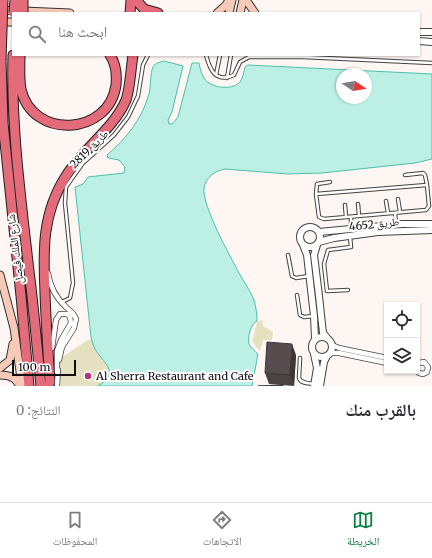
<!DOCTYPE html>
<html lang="ar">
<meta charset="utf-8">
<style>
body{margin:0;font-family:Merriweather,"Noto Naskh Arabic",serif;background:#f7f7f7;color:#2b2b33;direction:rtl}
.controls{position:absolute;right:12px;bottom:12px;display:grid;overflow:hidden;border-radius:0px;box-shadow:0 1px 3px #0004}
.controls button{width:36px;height:36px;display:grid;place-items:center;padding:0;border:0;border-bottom:1px solid #e1e1e2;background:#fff;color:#2b2b33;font:20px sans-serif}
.compass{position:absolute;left:336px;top:68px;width:36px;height:36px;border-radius:50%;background:#fff;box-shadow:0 1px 3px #0004;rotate:102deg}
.scale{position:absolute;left:12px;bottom:10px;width:64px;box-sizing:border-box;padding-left:4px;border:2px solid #0f0f0f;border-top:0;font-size:11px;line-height:14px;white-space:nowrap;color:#0f0f0f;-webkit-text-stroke:3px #fff;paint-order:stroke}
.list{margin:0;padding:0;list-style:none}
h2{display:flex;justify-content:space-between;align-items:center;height:52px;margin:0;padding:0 16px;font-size:17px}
h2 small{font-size:13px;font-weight:400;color:#7c7c81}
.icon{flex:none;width:22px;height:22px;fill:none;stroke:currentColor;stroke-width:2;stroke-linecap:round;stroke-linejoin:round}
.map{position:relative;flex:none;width:432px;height:386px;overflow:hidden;direction:ltr}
.search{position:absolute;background:#fff;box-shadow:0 1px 3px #0004;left:12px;right:12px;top:12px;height:44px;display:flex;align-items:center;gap:10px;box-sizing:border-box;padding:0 14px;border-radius:0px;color:#7c7c81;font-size:15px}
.sheet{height:116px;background:#fff}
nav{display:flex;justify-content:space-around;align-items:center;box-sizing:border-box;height:56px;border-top:1px solid #e1e1e2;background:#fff;font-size:11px;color:#7c7c81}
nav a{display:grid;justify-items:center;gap:2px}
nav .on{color:#0b8043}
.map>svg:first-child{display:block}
</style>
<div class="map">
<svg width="432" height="386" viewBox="0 0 432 386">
<rect width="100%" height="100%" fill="#fef6f3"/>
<!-- park -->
<path fill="#e5e1c0" d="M262 320 263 326 273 332 272 340H263L260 351 252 342 257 322Z
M91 339C93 343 94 348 97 351 106 365 119 372 99 386H57L58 360 86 341Z"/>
<!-- water -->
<path fill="#bdf0e5" stroke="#4cbfaa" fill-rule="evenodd" d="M164 61 183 66 172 112 168 120 169 124H172L178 117 192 63H199C200 68 201 73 204 78 210 88 232 91 240 82 243 77 244 72 245 67L248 65 432 74V159L415 163 322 173 288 174 225 169C215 171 206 177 204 188 202 206 230 256 239 273 244 282 250 290 254 300 256 307 257 314 257 321 251 323 247 338 249 344 251 348 255 351 258 354L252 386H98C122 372 102 362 95 349 93 345 92 341 91 337L75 187 83 184 88 177 124 173 125 167 119 160 108 158 107 155C126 139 142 119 149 94 151 87 150 73 153 67 155 63 160 62 164 61ZM342 74H366V98H342Z"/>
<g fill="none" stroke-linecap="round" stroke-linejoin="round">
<defs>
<path id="service" d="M206 55C210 70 215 83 234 75L240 62 249 57H303L432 63
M216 75 220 55
M227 78 231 55
M405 175 423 173 425 175 427 185
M427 185 429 206 426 210 324 219 319 217 316 194Z
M316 194 317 184 330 182
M398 199 400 212
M386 201 388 213
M358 204 359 216
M345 205 346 217
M395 213 396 224
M351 217V228
M288 255 292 276 296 278 309 276
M348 290 327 291 324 264 328 250 351 247 350 237
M297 295 300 315 304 317 314 316
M62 302 70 298 73 283 65 203 66 187 83 163 114 135 128 117 138 96 143 65 148 55
M300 358 299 378C301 384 309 383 314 384"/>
<path id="minor" d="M48 273C50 286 56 298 66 307 70 311 74 313 76 319L74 328 62 347 59 360
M332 345 339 348 387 358
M52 348 56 320 60 314H67L70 317 71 323 61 340 57 351V372
M331 353H339L387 363
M417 371 419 373 423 374 427 372 428 367 424 362 419 363 417 365
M57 386 58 370"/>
<path id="tertiary" d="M419 32H432
M419 41 432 42
M300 237a10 10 0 1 1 20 0a10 10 0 1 1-20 0Z
M319 232 402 224H432
M319 242 334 238 378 232 432 230
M303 245 307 255 314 316 315 339
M317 245 314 255 319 296 323 333 328 339
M312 347a10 10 0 1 1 20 0a10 10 0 1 1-20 0Z
M314 354 317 368 314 386
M320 386 324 362 327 356"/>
<path id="secondary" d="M246 0 255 13
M0 10 70 13
M217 13 226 5 229 0
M229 13 232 0
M240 13 243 0
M0 22H13
M0 275 14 328 22 386
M0 368 10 360 13 344
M0 375C10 375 15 377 20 386"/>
<path id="motorway" d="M136 0 144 9 158 13
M130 13 131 0
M13 55C11 127 21 199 29 271 34 309 37 348 41 386
M20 55C20 66 19 78 21 89 32 140 109 136 116 85 117 75 116 64 110 55
M1 60 3 123 21 296 29 386
M48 386 50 382C48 352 46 323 45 293 43 251 42 213 66 176 83 148 113 130 126 100 130 89 131 67 133 55"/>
</defs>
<!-- service casing -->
<use href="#service" stroke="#424242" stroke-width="4.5"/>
<!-- minor casing -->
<use href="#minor" stroke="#424242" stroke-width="6"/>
<!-- tertiary casing -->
<use href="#tertiary" stroke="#424242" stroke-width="8"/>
<!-- secondary casing -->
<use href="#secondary" stroke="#313131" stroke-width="9"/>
<!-- motorway casing -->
<use href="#motorway" stroke="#202020" stroke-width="11"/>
<!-- service -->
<use href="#service" stroke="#fff" stroke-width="2.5"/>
<!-- minor -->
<use href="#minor" stroke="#fff" stroke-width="4.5"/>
<!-- tertiary -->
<use href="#tertiary" stroke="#fff" stroke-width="6"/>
<!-- secondary -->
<use href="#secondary" stroke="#f6cab6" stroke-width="7"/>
<!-- motorway -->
<use href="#motorway" stroke="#e46b7a" stroke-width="9"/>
<defs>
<path id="motorway-bridge" d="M14 13 15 0
M23 13V0
M1 60 3 0"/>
</defs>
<!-- motorway-bridge casing -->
<use href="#motorway-bridge" stroke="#202020" stroke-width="11" stroke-linecap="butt"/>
<!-- motorway-bridge -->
<use href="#motorway-bridge" stroke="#e46b7a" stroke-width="9"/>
</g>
<!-- wall -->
<path fill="#4b4244" d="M296 355 294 386 269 384 265 373Z"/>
<!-- shaded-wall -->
<path fill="#3d3637" d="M292 344 296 355 294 386 290 375Z"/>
<!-- building -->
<path fill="#574d4f" stroke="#3d3637" d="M267 342 292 344 290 375 265 373Z
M283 385V386H258Z"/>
<!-- markers -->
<circle fill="#b03683" stroke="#fff" stroke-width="1.5" cx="88" cy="376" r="4"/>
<g text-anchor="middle" stroke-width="4" stroke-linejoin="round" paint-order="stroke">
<!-- street labels -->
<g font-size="11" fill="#0f0f0f" stroke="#fff">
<text transform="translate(89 149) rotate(-45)" y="4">طريق 2819</text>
<text transform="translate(374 224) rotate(-6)" y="4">طريق 4652</text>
<text transform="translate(15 249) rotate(-97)" y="4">شارع الملك فيصل</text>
</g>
<!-- poi labels -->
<g font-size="11" fill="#0f0f0f" stroke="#fff" text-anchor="start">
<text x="96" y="380">Al Sherra Restaurant and Cafe</text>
</g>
</g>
</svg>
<div class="controls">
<button><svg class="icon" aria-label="locate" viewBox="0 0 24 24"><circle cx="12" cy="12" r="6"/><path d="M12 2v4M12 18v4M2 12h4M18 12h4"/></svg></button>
<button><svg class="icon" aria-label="layers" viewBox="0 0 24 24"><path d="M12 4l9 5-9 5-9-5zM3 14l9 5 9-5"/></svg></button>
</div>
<svg class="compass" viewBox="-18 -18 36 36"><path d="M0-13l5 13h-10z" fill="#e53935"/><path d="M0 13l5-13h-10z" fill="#7c7c81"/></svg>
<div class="scale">100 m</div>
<div class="search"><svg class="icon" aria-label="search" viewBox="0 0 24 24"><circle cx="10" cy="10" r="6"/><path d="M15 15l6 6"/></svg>ابحث هنا</div>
</div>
<section class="sheet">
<h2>بالقرب منك<small>النتائج: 0</small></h2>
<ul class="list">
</ul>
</section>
<nav>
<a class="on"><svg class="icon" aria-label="map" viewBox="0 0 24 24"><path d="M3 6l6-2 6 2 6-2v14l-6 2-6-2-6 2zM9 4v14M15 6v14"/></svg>الخريطة</a>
<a><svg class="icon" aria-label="directions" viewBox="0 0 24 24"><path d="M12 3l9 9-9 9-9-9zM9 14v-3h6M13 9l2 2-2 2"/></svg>الاتجاهات</a>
<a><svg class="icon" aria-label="saved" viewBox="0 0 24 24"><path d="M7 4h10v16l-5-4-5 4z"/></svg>المحفوظات</a>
</nav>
